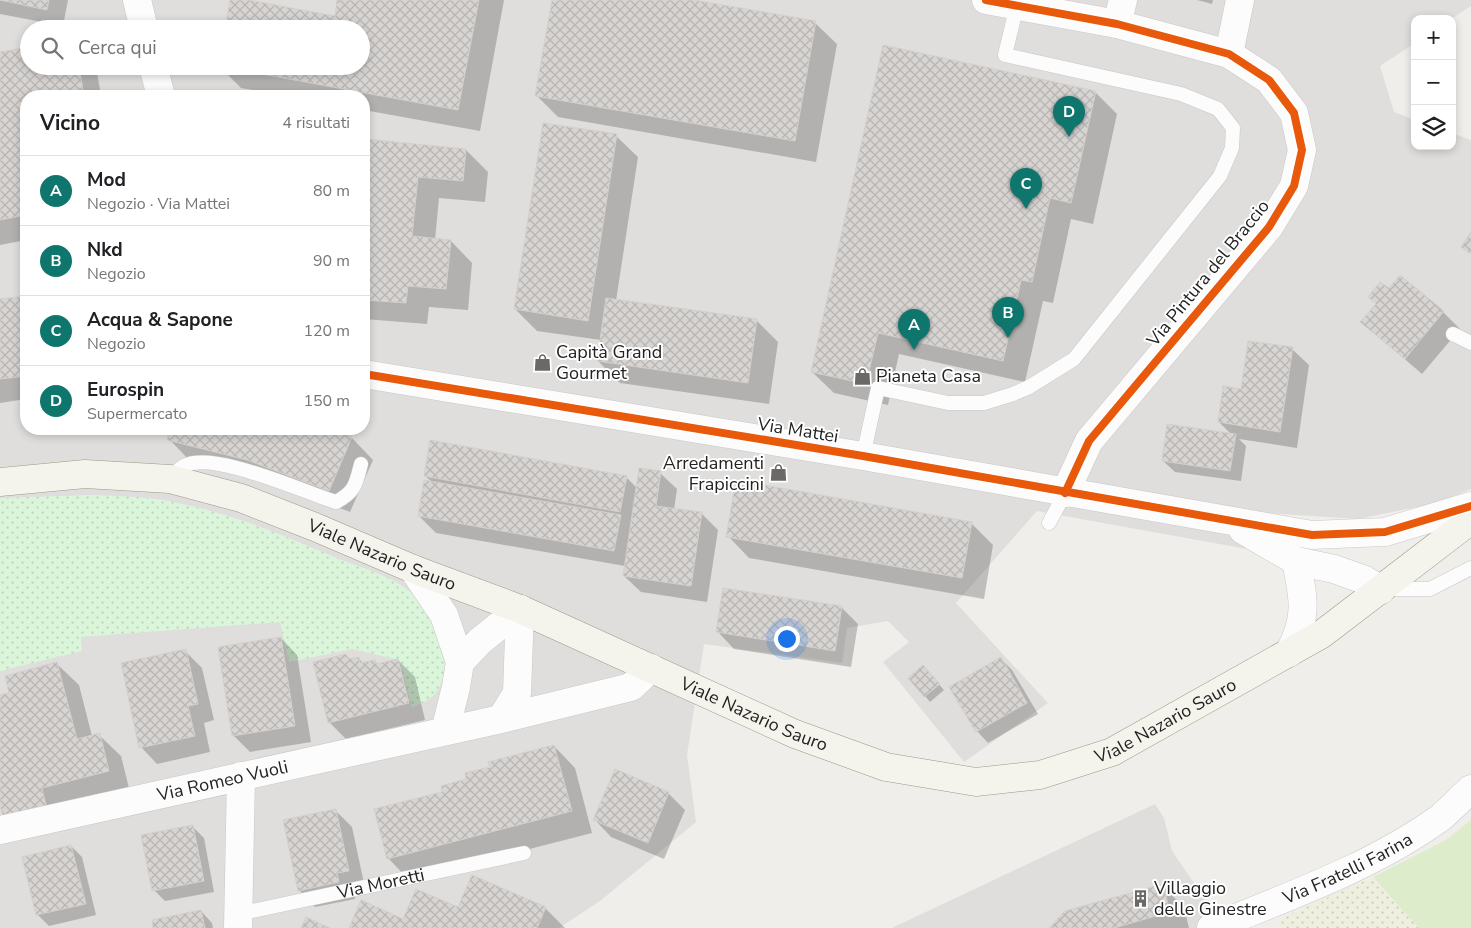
<!DOCTYPE html>
<html lang="it">
<meta charset="utf-8">
<style>
body{margin:0;font-family:"Nunito Sans",sans-serif;background:#f6f6f6;color:#202124}
.controls{position:absolute;right:15px;top:15px;display:grid;overflow:hidden;border-radius:10px;box-shadow:0 2px 8px #0003}
.controls button{width:45px;height:45px;display:grid;place-items:center;padding:0;border:0;border-bottom:1px solid #e0e0e0;background:#fff;color:#202124;font:25px sans-serif}
.you{position:absolute;left:786px;top:638px;width:18px;height:18px;margin:-12px;border:4px solid #fff;border-radius:50%;background:#1a73e8;box-shadow:0 0 0 8px #1a73e833}
.badge{display:grid;place-items:center;width:32px;height:32px;border-radius:50%;background:#0f766e;color:#fff;font-size:16px;font-weight:700}
.pin{position:absolute;translate:-50% -41px;filter:drop-shadow(0 1px 2px #0008)}
.pin::after{content:'';position:absolute;top:26px;width:18px;height:15px;background:inherit;clip-path:polygon(0 0,100% 0,50% 100%)}
.list{margin:0;padding:0;list-style:none}
h2{display:flex;justify-content:space-between;align-items:center;height:65px;margin:0;padding:0 20px;font-size:21px}
h2 small{font-size:16px;font-weight:400;color:#757577}
.list li{display:grid;grid-template-columns:32px 1fr auto;gap:15px;align-items:center;box-sizing:border-box;height:70px;padding:0 20px;border-top:1px solid #e0e0e0}
.list b{display:block;font-size:19px;white-space:nowrap}
.list p{margin:0;font-size:16px;white-space:nowrap;color:#757577}
.list em{font-size:16px;font-style:normal;color:#757577}
.icon{flex:none;width:28px;height:28px;fill:none;stroke:currentColor;stroke-width:2;stroke-linecap:round;stroke-linejoin:round}
.map{position:relative;flex:none;width:1471px;height:928px;overflow:hidden}
.search{position:absolute;background:#fff;box-shadow:0 2px 8px #0003;left:20px;top:20px;width:350px;height:55px;display:flex;align-items:center;gap:12px;box-sizing:border-box;padding:0 18px;border-radius:28px;color:#757577;font-size:19px}
.panel{position:absolute;background:#fff;box-shadow:0 2px 8px #0003;left:20px;top:90px;width:350px;height:345px;border-radius:20px}
.map>svg:first-child{display:block}
</style>
<div class="map">
<svg width="1471" height="928" viewBox="0 0 1471 928">
<defs>
<pattern id="farmland-dots" width="8" height="8" patternUnits="userSpaceOnUse" patternTransform="scale(1.25)"><rect width="8" height="8" fill="#efefdf"/><path d="M2 2h.1M6 6h.1" fill="none" stroke="#cdcdbf" stroke-width="1.8" stroke-linecap="round"/></pattern>
<pattern id="park-dots" width="8" height="8" patternUnits="userSpaceOnUse" patternTransform="scale(1.25)"><rect width="8" height="8" fill="#daf5da"/><path d="M2 2h.1M6 6h.1" fill="none" stroke="#bbd2bb" stroke-width="1.8" stroke-linecap="round"/></pattern>
<pattern id="building-cross-hatch" width="8" height="8" patternUnits="userSpaceOnUse" patternTransform="scale(1.25)"><rect width="8" height="8" fill="#d7d4d2"/><path d="M0 0l8 8M0 8l8-8" fill="none" stroke="#b8b6b4"/></pattern>
</defs>
<rect width="100%" height="100%" fill="#f0eeeb"/>
<!-- residential -->
<path fill="#dfdedc" fill-rule="evenodd" d="M0 0H1471V6L1451 19H1415V43L1380 66 1394 112 1415 120V146H1452V133L1471 140V489L1437 503 1358 519 1253 512 1247 549 1037 511 956 603 1048 703 964 762 883 662 909 642 888 621 847 628 842 663 704 644 687 755 696 822 600 901 559 928H0ZM29 29H361V66H29ZM26 96H364V429H26Z
M1155 804 1164 818 1172 851 1216 915 1227 928H892Z"/>
<!-- farmland -->
<path fill="url(#farmland-dots)" d="M1373 877 1419 928H1282L1277 920Z"/>
<!-- grass -->
<path fill="#ddeccb" d="M1471 820V928H1419L1373 877 1446 840Z"/>
<!-- park -->
<path fill="url(#park-dots)" d="M91 495C114 496 139 496 163 500 229 512 278 533 339 559 362 568 389 575 408 590 427 605 447 639 445 663 443 689 436 699 412 707L399 660 352 649 289 662 280 622 81 637 82 651 0 671V498Z"/>
<!-- shadow -->
<path fill="#0003" d="M0 0H68L63 26 0 14Z
M231 0 336 17 339 0H504L480 131 364 110V96H288L241 88 219 66H361V29Z
M553 0H687L815 23 837 44 816 162 558 117 536 95Z
M1197 0H1213L1212 4Z
M0 53 29 66H96L101 96H26V240L0 245Z
M1095 92 1117 114 1093 224 1071 219 1053 303 1043 301 1025 382 899 354 888 405 834 393 812 372Z
M616 136 638 157 616 301 756 320 778 342 769 404 620 383 598 361 601 340 537 331 515 309Z
M364 140 466 150 488 172 485 202 439 198 435 240 451 241 472 263 468 310 429 307 427 324 364 319Z
M1389 290 1443 312 1460 329 1422 374 1362 322Z
M26 297V399L0 403V300Z
M1292 349 1309 365 1297 448 1239 439 1246 446 1241 481 1175 472 1163 461 1232 435 1219 422 1242 391Z
M171 429H329L352 438 373 460 350 512 270 481 190 461 169 439Z
M660 473 677 489 674 510 701 513 718 530 707 602 641 592 624 576 625 566 436 533 419 516 432 482 425 476 626 477 637 488Z
M971 523 993 545 984 599 749 558 728 536Z
M841 607 858 624 851 667 734 649 718 632Z
M281 638 297 655 311 742 250 752 233 735Z
M185 651 202 668 214 720 204 723 210 752 157 764 141 747Z
M346 655 351 660 358 658 364 664 375 661 378 665 398 660 415 677 425 720 346 739 329 722Z
M1001 659 1012 670 1038 714 988 743 977 731 951 688Z
M57 664 79 685 92 736 99 735 121 756 130 792 25 837 0 801V697L11 694Z
M928 672 944 690 930 702 910 678Z
M554 746 575 768 592 833 409 880 388 858 468 780 491 768Z
M668 793 685 810 664 859 611 837 595 820Z
M335 810 352 827 365 888 353 890 355 899 315 907 299 890Z
M193 827 204 838 214 892 165 901 154 890Z
M71 846 82 857 96 915 49 926 38 915 24 858Z
M1162 886 1184 907 1189 928H1051Z
M459 908H545L565 928H351L404 920Z
M201 911 212 923 213 928H155Z"/>
<!-- building -->
<path fill="url(#building-cross-hatch)" stroke="#d3d0cc" d="M0 0H49L47 10Z
M230 0H248L335 16 337 0H479L458 110 218 66H361V29H225Z
M552 0H694L816 21 795 141 535 96Z
M883 45 1096 91 1071 203 1050 198 1032 282 1021 280 1003 361 878 333 866 384 811 372Z
M29 47V66H79L84 96H26V215L0 220V52Z
M543 123 617 134 588 321 514 309Z
M364 139 466 149 463 181 418 177 412 236 451 240 446 289 408 286 406 303 364 300Z
M1471 232V254L1461 247Z
M1400 275 1444 311 1405 359 1360 322 1376 304 1368 297 1380 282 1389 288Z
M26 296V376L0 379V299Z
M606 298 757 319 748 383 597 361Z
M1248 341 1293 347 1280 432 1218 422 1223 386 1241 389Z
M1167 424 1236 434 1230 471 1162 461Z
M169 429H332L352 437 329 491 247 460 167 440Z
M430 440 627 476 620 512 424 476Z
M639 468 661 471 656 506 702 512 691 586 623 576Z
M424 480 621 515 614 551 418 516Z
M736 480 972 522 962 578 726 537Z
M723 588 842 606 835 651 716 632Z
M281 637 295 726 232 736 218 647Z
M186 649 198 704 188 706 195 736 139 748 121 663Z
M346 654 348 659 359 657 360 663 375 660 376 664 398 659 409 703 328 723 313 662Z
M1001 657 1027 703 976 732 949 687Z
M57 662 77 739 100 733 109 771 42 788 46 805 3 816 0 806V695L9 693 5 676Z
M923 665 940 684 924 697 908 678Z
M554 745 572 811 387 859 374 809 442 792 441 786 466 779 465 773 490 767 488 762Z
M615 769 669 792 648 843 593 820Z
M336 809 349 871 337 873 339 882 298 891 283 820Z
M193 825 204 881 152 891 141 835Z
M71 845 86 904 36 915 22 857Z
M472 875 546 907 537 928H349L361 900 403 919 416 889 458 907Z
M1163 884 1170 912 1114 928H1049L1065 911Z
M201 910 205 928H153L152 920Z
M306 917 330 928H301Z"/>
<g fill="none" stroke-linecap="round" stroke-linejoin="round">
<defs>
<g id="service">
<path d="M1453 334 1471 343"/>
<path d="M863 456 878 388 948 403H984L1013 394 1029 387 1074 359 1220 176 1232 148 1233 128 1218 109 1181 94 1005 55 1017 5"/>
<path d="M170 479C174 475 179 468 184 466 213 450 303 492 336 502 355 492 356 484 361 464"/>
<path d="M1049 523 1065 493"/>
<path d="M1384 589H1430L1471 568"/>
<path id="s1" d="M238 914 524 853"/>
</g>
<g id="minor">
<path d="M137 0 144 29"/>
<path d="M986 0 1117 24 1229 54 1269 80 1294 113 1302 150 1294 186 1269 227 1089 441 1065 493"/>
<path d="M1117 24 1123 0"/>
<path d="M1229 54 1240 0"/>
<path d="M153 66 161 96"/>
<path d="M364 374 863 456 1312 535 1385 532 1471 506"/>
<path d="M1243 530 1296 561 1334 569 1365 580 1381 590"/>
<path d="M413 569 444 615 460 662 456 687 445 731"/>
<path d="M1289 653C1308 618 1304 599 1296 561"/>
<path d="M460 662 480 641 520 609"/>
<path d="M501 719 517 693 520 609"/>
<path id="s2" d="M0 830 501 719 631 687 651 668"/>
<path d="M238 928 241 776"/>
<path id="s3" d="M1211 928C1289 896 1372 867 1440 818 1451 809 1461 798 1471 789"/>
</g>
<g id="secondary">
<path id="s4" d="M0 482 85 474 170 479 241 498 315 527 413 569 520 609 795 734 886 767 976 782 1040 775 1112 752 1322 634 1471 520"/>
</g>
</defs>
<!-- service casing -->
<use href="#service" stroke="#c9c8c7" stroke-width="15"/>
<!-- minor casing -->
<use href="#minor" stroke="#c9c8c7" stroke-width="29"/>
<!-- secondary casing -->
<use href="#secondary" stroke="#999a82" stroke-width="29"/>
<!-- service -->
<use href="#service" stroke="#fdfcfc" stroke-width="14"/>
<!-- minor -->
<use href="#minor" stroke="#fdfcfc" stroke-width="28"/>
<!-- secondary -->
<use href="#secondary" stroke="#f4f4ed" stroke-width="28"/>
<defs>
<path id="cycleway" d="M986 0 1117 24 1229 54 1269 80 1294 113 1302 150 1294 186 1269 227 1089 441 1065 493
M364 374 863 456 1312 535 1385 532 1471 506"/>
</defs>
<!-- cycleway casing -->
<use href="#cycleway" stroke="#fff" stroke-width="11"/>
<!-- cycleway -->
<use href="#cycleway" stroke="#e8590c" stroke-width="8"/>
</g>
<!-- icons -->
<defs>
<symbol id="shop-bare" viewBox="-9 -9 18 18"><path d="M-5-2.5h2.3a2.7 3.5 0 0 1 5.4 0H5L5.5 6h-11ZM-1.5-2.5h3a1.5 2.3 0 0 0-3 0Z" fill="#6a6968" stroke="#fff" stroke-width="2.5" paint-order="stroke"/></symbol>
<symbol id="building-bare" viewBox="-9 -9 18 18"><path d="M-4-6H4V6H1V3H-1V6H-4ZM-2.5-4.3h1.7v1.8h-1.7ZM.8-4.3h1.7v1.8H.8ZM-2.5-1h1.7V.8h-1.7ZM.8-1h1.7V.8H.8Z" fill="#6a6968" stroke="#fff" stroke-width="2.5" paint-order="stroke"/></symbol>
</defs>
<g fill-rule="evenodd">
<use href="#shop-bare" x="530" y="350" width="25" height="25"/>
<use href="#shop-bare" x="850" y="364" width="25" height="25"/>
<use href="#shop-bare" x="766" y="460" width="25" height="25"/>
<use href="#building-bare" x="1128" y="886" width="25" height="25"/>
</g>
<g text-anchor="middle" stroke-width="4" stroke-linejoin="round" paint-order="stroke">
<!-- street labels -->
<g font-size="18" fill="#222" stroke="#fff">
<text transform="translate(1208 273) rotate(-51)" y="6">Via Pintura del Braccio</text>
<text transform="translate(798 430) rotate(9)" y="6">Via Mattei</text>
<text dy="6" stroke="none"><textPath href="#s4" startOffset="396">Viale Nazario Sauro</textPath></text>
<text dy="6" stroke="none"><textPath href="#s4" startOffset="801">Viale Nazario Sauro</textPath></text>
<text dy="6" stroke="none"><textPath href="#s4" startOffset="1236">Viale Nazario Sauro</textPath></text>
<text dy="6" stroke="none"><textPath href="#s2" startOffset="228">Via Romeo Vuoli</textPath></text>
<text dy="6" stroke="none"><textPath href="#s3" startOffset="149">Via Fratelli Farina</textPath></text>
<text dy="6" stroke="none"><textPath href="#s1" startOffset="146">Via Moretti</textPath></text>
</g>
<!-- poi labels -->
<g font-size="18" fill="#222" stroke="#fff" text-anchor="start">
<text x="556" y="358">Capità Grand<tspan x="556" dy="21">Gourmet</tspan></text>
<text x="876" y="382">Pianeta Casa</text>
<text x="764" y="469" text-anchor="end">Arredamenti<tspan x="764" dy="21">Frapiccini</tspan></text>
<text x="1154" y="894">Villaggio<tspan x="1154" dy="21">delle Ginestre</tspan></text>
</g>
</g>
</svg>
<div class="controls">
<button>+</button>
<button>−</button>
<button><svg class="icon" aria-label="layers" viewBox="0 0 24 24"><path d="M12 4l9 5-9 5-9-5zM3 14l9 5 9-5"/></svg></button>
</div>
<div class="you"></div>
<div class="pin badge" style="left:914px;top:350px">A</div>
<div class="pin badge" style="left:1008px;top:338px">B</div>
<div class="pin badge" style="left:1026px;top:209px">C</div>
<div class="pin badge" style="left:1069px;top:137px">D</div>
<div class="search"><svg class="icon" aria-label="search" viewBox="0 0 24 24"><circle cx="10" cy="10" r="6"/><path d="M15 15l6 6"/></svg>Cerca qui</div>
<section class="panel">
<h2>Vicino<small>4 risultati</small></h2>
<ul class="list">
<li><span class="badge">A</span><div><b>Mod</b><p>Negozio · Via Mattei</p></div><em>80 m</em></li>
<li><span class="badge">B</span><div><b>Nkd</b><p>Negozio</p></div><em>90 m</em></li>
<li><span class="badge">C</span><div><b>Acqua &amp; Sapone</b><p>Negozio</p></div><em>120 m</em></li>
<li><span class="badge">D</span><div><b>Eurospin</b><p>Supermercato</p></div><em>150 m</em></li>
</ul>
</section>
</div>
